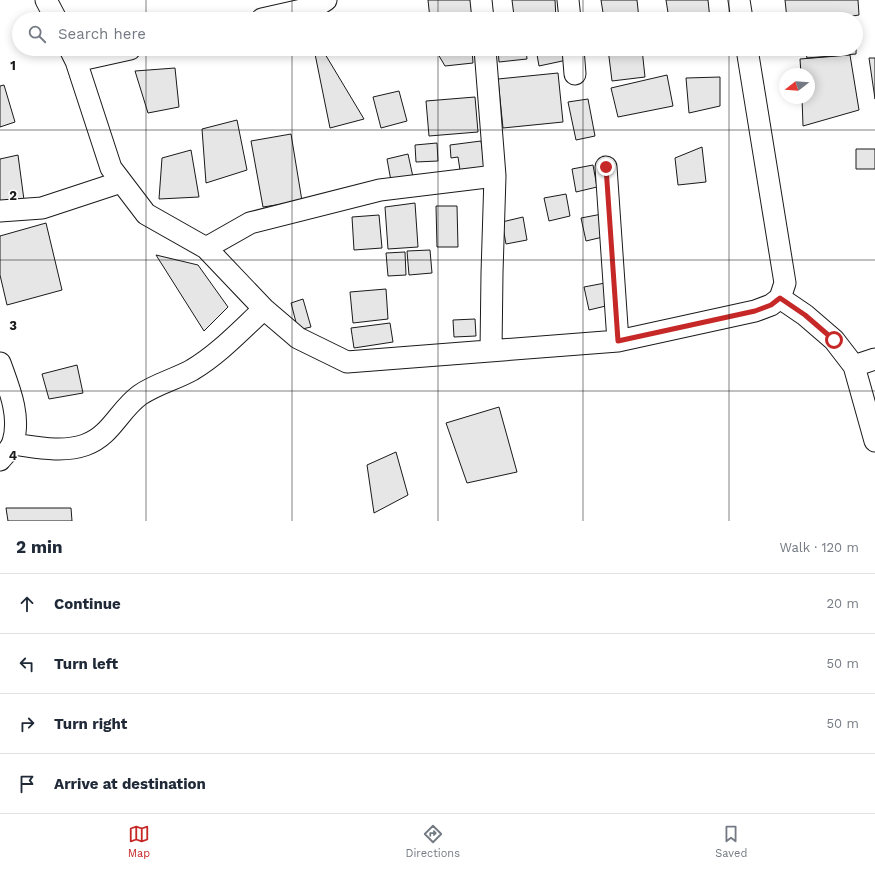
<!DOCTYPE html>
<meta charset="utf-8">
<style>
body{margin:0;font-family:"Work Sans",sans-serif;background:#f6f6f7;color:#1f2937}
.compass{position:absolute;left:779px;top:68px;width:36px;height:36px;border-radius:50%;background:#fff;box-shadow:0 2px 10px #0003;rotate:253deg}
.stop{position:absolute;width:12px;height:12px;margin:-9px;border:3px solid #c62828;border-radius:50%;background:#fff}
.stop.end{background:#c62828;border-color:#fff;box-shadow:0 1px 4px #0008}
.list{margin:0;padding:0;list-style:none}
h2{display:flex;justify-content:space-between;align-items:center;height:52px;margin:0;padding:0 16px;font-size:17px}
h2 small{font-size:13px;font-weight:400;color:#747a83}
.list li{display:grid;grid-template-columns:26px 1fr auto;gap:12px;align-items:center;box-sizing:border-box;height:60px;padding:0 16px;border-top:1px solid #e0e1e3}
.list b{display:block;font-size:15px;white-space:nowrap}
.list em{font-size:13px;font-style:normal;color:#747a83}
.icon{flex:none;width:22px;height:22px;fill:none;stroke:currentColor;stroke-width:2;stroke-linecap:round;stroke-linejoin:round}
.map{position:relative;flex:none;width:875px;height:521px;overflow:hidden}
.search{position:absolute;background:#fff;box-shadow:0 2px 10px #0003;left:12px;right:12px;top:12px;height:44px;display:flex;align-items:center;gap:10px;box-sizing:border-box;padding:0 14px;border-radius:22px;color:#747a83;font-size:15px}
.sheet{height:292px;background:#fff}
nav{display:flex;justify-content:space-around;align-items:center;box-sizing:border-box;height:56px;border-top:1px solid #e0e1e3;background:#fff;font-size:11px;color:#747a83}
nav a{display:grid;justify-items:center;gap:2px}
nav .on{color:#c62828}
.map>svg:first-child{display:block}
</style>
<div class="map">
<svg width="875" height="521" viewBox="0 0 875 521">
<rect width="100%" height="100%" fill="#fff"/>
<!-- building -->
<path fill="#e6e6e6" stroke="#1a1a1a" d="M428 0H471L472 19H430Z
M512 0H555L556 19H528V15L514 16Z
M601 0H637L639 19H604Z
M666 0H708L710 19H669Z
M785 0H858L859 15 833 19H787Z
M388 15 389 19H346L345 17Z
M856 22H857L856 54 807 58 805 49H856Z
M314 49H322L364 119 330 128Z
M352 49H392L353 55Z
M435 49H472L473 63 445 66Z
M498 49H526L527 59 499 62Z
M536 49H565L567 60 539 66Z
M608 49H642L645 77 612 81Z
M850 55 859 110 803 126 802 98H809V74H801L800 59Z
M869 58H875V99Z
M175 68 179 107 148 113 135 71Z
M558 73 563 122 503 128 498 79Z
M667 75 673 106 618 117 611 88Z
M720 77V106L689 113 686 78Z
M4 85 15 122 0 127V86Z
M399 91 407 121 381 128 373 97Z
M475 97 478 132 429 136 426 101Z
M588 99 595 136 576 140 568 102Z
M237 120 247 170 206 183 202 129Z
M291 134 302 201 263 207 251 141Z
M481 141 485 167 460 170 458 157 451 158 450 145Z
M437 143 438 161 416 162 415 145Z
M702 147 706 182 678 185 675 158Z
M856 149H875V169H856Z
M191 150 199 197 159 199 162 158Z
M408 154 413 177 391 181 387 159Z
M18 155 24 200 0 206V159Z
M593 165 597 187 576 192 572 169Z
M566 194 570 216 549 221 544 198Z
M415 203 418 247 388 249 385 207Z
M436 206H457L458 247H437Z
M602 214 607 236 586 241 581 218Z
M379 215 382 248 354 250 352 217Z
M523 217 527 240 506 244 502 222Z
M46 223 62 290 7 305 0 275V236Z
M430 250 432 273 409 275 407 251Z
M405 252 406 275 388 276 386 253Z
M156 255 198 265 228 307 204 331Z
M605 283 610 305 589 310 584 287Z
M386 289 388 319 353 323 350 292Z
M303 299 311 327 298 330 291 303Z
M475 319 476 336 454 337 453 320Z
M390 323 393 342 354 348 351 328Z
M77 365 83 393 49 399 42 374Z
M499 407 517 472 467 483 446 423Z
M396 452 408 495 374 513 367 465Z
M6 508H71L72 521H8Z"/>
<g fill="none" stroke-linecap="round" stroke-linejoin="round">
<defs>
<path id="minor" d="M46 0 56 19
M481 0 483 19
M568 0 570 19
M739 0 742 19
M262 19 315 7 326 0
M70 49 76 61 111 168 146 214 206 248 264 309 298 338 347 362 618 341 755 311 771 305 780 298 785 283 747 49
M485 49 495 176 492 273 491 351
M573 49 575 74
M76 61 130 49
M606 167 618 341
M0 211 42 208 121 182
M206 248 250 223 380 190 495 176
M780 298 805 315 834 340 854 366 875 441
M0 363C9 388 21 416 13 442 11 449 4 455 0 460
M854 366 875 359
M13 444C36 447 62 453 85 445 111 436 119 410 140 395 156 384 176 379 192 370 219 354 241 330 264 309"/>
</defs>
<!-- minor casing -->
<use href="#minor" stroke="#1a1a1a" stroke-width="23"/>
<!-- minor -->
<use href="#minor" stroke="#fff" stroke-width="21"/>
</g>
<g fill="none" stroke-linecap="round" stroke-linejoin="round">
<!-- route -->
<path stroke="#c62828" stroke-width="5" d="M606 167 618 341 755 311 771 305 780 298 805 315 834 340"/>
</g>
<!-- grid -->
<path fill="none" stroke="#1a1a1a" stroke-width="1" stroke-opacity="0.55" d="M146 0V19M292 0V19M438 0V19M583 0V19M729 0V19M146 49V521M292 49V521M438 49V521M583 49V521M729 49V521M0 130H875M0 260H875M0 391H875"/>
<g font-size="13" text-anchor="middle" font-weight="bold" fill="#1a1a1a" stroke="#fff" stroke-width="3" stroke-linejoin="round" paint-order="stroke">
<text x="13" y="70">1</text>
<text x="13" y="200">2</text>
<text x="13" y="330">3</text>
<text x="13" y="460">4</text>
</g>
</svg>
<svg class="compass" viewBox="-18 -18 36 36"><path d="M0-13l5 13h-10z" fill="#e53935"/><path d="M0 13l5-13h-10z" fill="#747a83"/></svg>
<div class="stop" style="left:834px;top:340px"></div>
<div class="stop end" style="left:606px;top:167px"></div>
<div class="search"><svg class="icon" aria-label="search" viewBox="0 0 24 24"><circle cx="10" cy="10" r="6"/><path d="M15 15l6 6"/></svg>Search here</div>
</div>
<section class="sheet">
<h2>2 min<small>Walk · 120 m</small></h2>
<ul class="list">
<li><svg class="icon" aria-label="ahead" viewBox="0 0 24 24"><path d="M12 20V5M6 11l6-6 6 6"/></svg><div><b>Continue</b></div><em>20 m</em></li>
<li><svg class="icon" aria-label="left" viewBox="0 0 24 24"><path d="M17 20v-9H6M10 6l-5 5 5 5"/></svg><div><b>Turn left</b></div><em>50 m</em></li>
<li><svg class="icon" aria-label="right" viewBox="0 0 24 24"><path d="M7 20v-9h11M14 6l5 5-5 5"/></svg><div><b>Turn right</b></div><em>50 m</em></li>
<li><svg class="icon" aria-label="arrive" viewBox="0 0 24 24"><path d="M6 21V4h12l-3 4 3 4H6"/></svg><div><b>Arrive at destination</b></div></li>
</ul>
</section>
<nav>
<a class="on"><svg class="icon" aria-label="map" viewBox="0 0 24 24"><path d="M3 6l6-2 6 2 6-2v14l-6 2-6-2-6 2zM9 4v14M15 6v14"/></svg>Map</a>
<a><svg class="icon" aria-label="directions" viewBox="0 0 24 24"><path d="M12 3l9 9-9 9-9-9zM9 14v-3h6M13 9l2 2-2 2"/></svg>Directions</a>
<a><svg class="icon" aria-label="saved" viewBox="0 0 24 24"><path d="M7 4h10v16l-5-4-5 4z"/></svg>Saved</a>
</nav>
